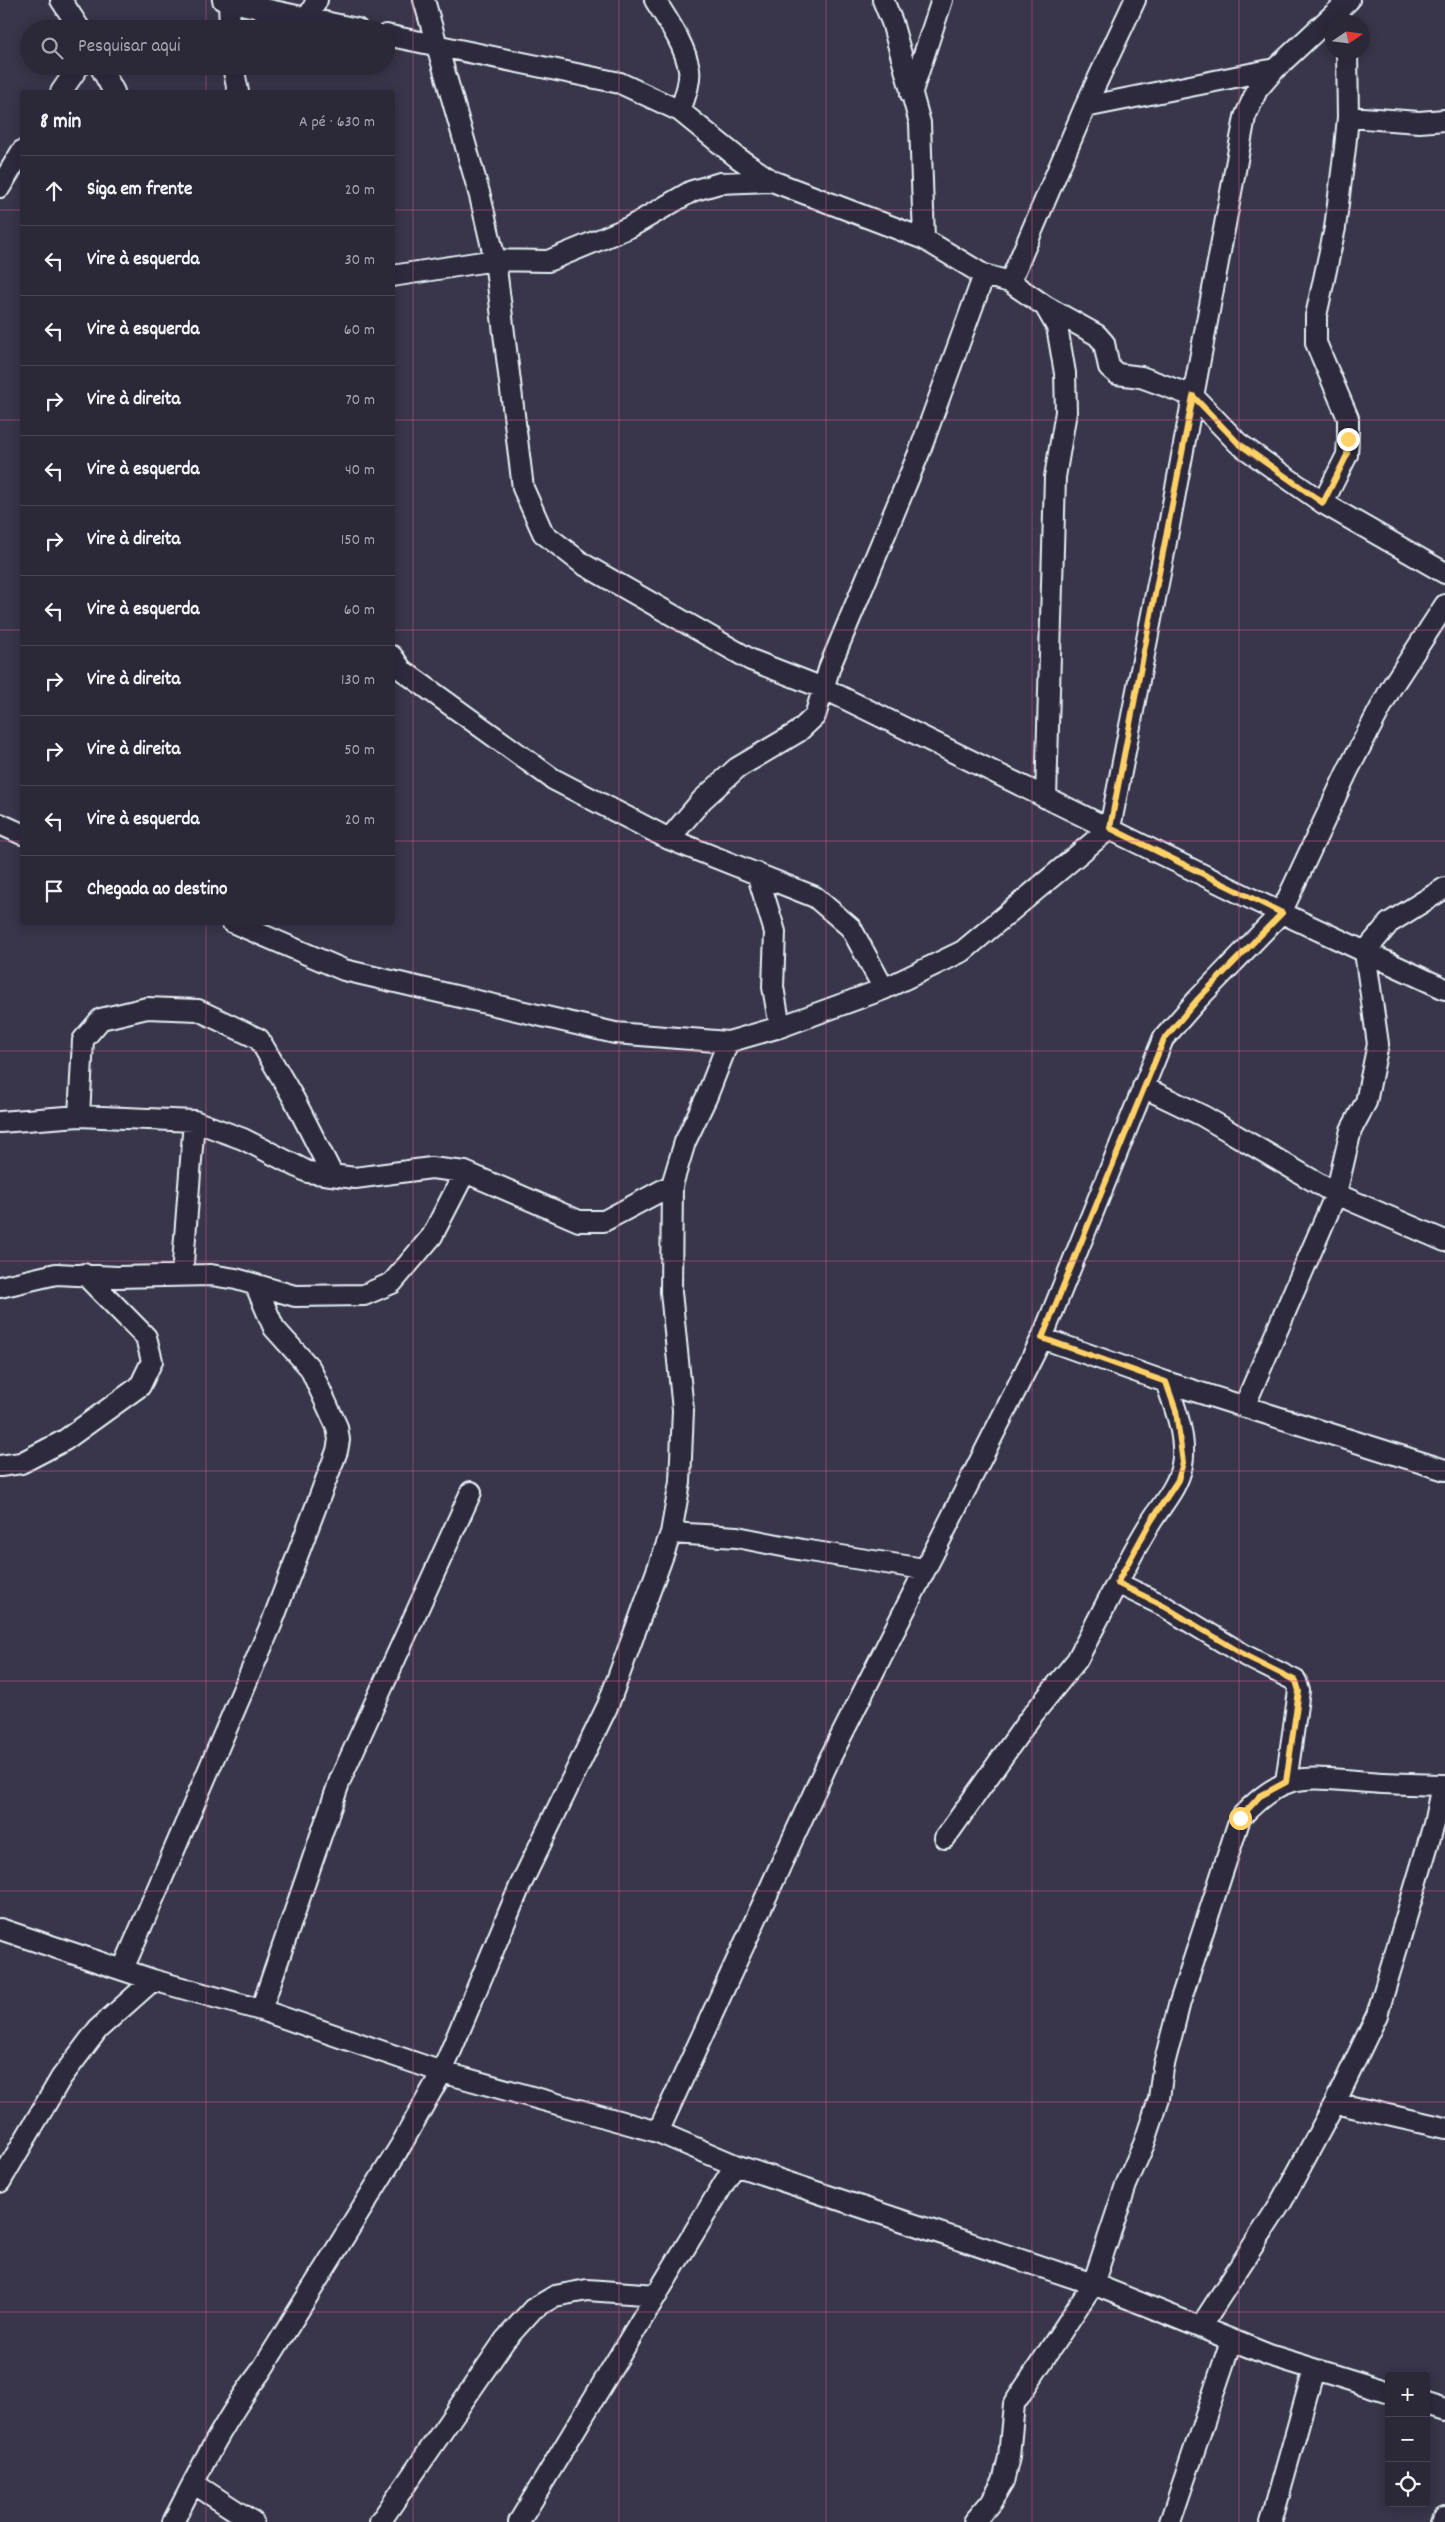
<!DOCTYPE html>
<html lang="pt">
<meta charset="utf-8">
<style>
body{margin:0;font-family:Dekko,sans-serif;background:#373443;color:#f1f3f6}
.controls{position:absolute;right:15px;bottom:15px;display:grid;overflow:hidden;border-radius:5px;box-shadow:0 2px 12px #0003}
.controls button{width:45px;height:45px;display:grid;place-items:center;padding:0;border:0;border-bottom:1px solid #474453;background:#2b2838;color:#f1f3f6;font:25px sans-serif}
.compass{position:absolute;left:1325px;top:15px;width:45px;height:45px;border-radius:50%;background:#2b2838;box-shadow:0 2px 12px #0003;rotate:77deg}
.stop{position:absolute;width:15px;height:15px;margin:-11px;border:4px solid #ffd166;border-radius:50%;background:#fff}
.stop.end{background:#ffd166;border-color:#fff;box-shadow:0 1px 5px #0008}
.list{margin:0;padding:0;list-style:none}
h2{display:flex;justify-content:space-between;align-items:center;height:65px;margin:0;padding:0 20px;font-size:21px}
h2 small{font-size:16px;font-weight:400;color:#a6a6ae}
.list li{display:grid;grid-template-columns:32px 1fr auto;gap:15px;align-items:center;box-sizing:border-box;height:70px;padding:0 20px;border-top:1px solid #474453}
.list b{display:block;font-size:19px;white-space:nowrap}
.list em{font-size:16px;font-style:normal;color:#a6a6ae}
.icon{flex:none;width:28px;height:28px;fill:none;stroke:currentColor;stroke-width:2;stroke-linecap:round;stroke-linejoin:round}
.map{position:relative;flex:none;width:1445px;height:2522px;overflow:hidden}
.search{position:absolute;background:#2b2838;box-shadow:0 2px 12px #0003;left:20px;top:20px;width:375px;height:55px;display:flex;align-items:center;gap:12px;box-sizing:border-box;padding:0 18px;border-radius:28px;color:#a6a6ae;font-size:19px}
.panel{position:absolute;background:#2b2838;box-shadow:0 2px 12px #0003;left:20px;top:90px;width:375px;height:835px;border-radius:5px}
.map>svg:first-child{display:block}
</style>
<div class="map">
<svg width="1445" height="2522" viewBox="0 0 1445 2522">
<rect width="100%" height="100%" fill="#39354a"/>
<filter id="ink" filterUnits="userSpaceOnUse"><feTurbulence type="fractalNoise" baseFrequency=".02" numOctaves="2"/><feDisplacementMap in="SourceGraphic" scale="10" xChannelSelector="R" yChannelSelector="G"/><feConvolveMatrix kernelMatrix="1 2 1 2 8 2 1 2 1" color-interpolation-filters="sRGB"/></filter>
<g filter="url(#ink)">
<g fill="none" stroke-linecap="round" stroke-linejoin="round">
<defs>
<path id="minor" d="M61 0 80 29
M223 0 357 29
M424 0 480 196 495 260 523 488 543 533 583 564 751 660 823 688 1258 902 1445 989
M655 0C668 21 685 45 689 69 691 82 684 99 680 111
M883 0 892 22 920 123 924 239
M229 3 230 29
M308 18 317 0
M386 35 620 83 680 111 738 158 772 181 924 239 984 275 1010 282 1045 306 1057 327 1060 344 1065 373 1066 412 1055 477 1046 798
M100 66 114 92
M233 66 238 92
M61 92 79 66
M911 94 942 0
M1085 107 1275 69
M1348 117 1419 122 1445 120
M0 187 22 151
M392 276 495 260 548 261 630 227 692 191 720 183 772 181
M1010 282 1085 107 1135 0
M1045 306 1097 335 1104 343 1109 367 1117 374 1141 377 1193 396 1238 443 1273 468 1323 503 1445 573
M1323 503 1347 455 1348 439V418L1316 343V316L1335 228 1345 148 1348 117 1347 52
M392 656 402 670 553 779 669 839 815 897 851 928 884 989
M0 824 22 834
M669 839 702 800 737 768 798 732 815 716 830 666 919 453 984 275
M757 873 775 932 773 987 780 1027
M232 922 344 970 615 1033 728 1042 780 1027 884 989 963 951 1110 828 1163 558 1245 117 1257 90 1275 69 1349 0
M1143 1087 1203 1116 1336 1194 1445 1241
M79 1116 83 1040 101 1019 147 1008 198 1010 259 1039 294 1099 332 1174
M0 1122 79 1116 194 1121 243 1139 308 1172 355 1178 431 1168 465 1172 579 1221H604L672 1185
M182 1276 194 1121
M0 1287 56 1274 117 1277 211 1275 236 1279 295 1296 364 1295 392 1283 432 1236 465 1172
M1042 1338 1166 1382 1445 1470
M1166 1382C1175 1407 1187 1438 1182 1465 1178 1487 1162 1504 1151 1522 1138 1542 1128 1563 1117 1583L1162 1605 1246 1656 1296 1681 1299 1691 1286 1782
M1244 1407 1336 1194 1351 1130 1366 1102 1378 1044 1365 952 1389 923 1445 888
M0 1466 21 1463 65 1440 140 1386 152 1361 146 1337 84 1274
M671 1533 737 1537 803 1550 924 1569
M945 1838 1030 1718 1077 1660 1117 1583
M0 1929 153 1980 261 2010 442 2072 658 2132 735 2165 1093 2284 1269 2355 1389 2392
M123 1969 271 1625 337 1451 339 1440 337 1427 310 1368 274 1328 256 1286
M261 2010 340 1780 471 1492
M1335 2103 1445 2128
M658 2132 829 1760 1042 1338 1163 1039 1198 999 1281 913 1348 770 1391 688 1445 605
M0 2182 61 2078 98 2029 153 1980
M1201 2326 1282 2201 1335 2103 1377 2015 1434 1824 1442 1785H1445
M1426 2404 1445 2410
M193 2483 253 2522
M173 2522C200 2470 225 2418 261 2371L401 2145 442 2072 520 1886 608 1705 671 1533 680 1482 683 1410 671 1292 672 1185 685 1142 707 1096 728 1042
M380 2522 505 2340 533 2309 555 2296 587 2290 657 2295
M519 2522 735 2165
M974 2522 991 2502 1003 2482 1009 2457 1014 2404 1093 2284 1126 2185 1144 2144 1159 2099 1163 2068 1180 2002 1240 1818C1286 1768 1307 1778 1369 1782 1393 1784 1418 1784 1442 1785
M1170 2522 1231 2341
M1271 2522 1314 2369
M1443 2522 1445 2516"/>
</defs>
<!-- minor casing -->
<use href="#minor" stroke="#e8f1f8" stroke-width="24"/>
<!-- minor -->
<use href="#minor" stroke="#2f2a3d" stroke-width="20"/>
</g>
</g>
<g fill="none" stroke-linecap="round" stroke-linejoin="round" filter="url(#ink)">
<!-- route -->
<path stroke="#ffd166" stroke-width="6" d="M1240 1818 1260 1796 1286 1782 1299 1691 1296 1681 1246 1656 1162 1605 1117 1583 1151 1521 1178 1480 1183 1463 1176 1411 1166 1382 1042 1338 1164 1039 1198 999 1282 913 1110 828 1193 396 1238 443 1323 503 1347 455 1348 439"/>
</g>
<!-- grid -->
<path fill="none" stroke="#cd598a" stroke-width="1" stroke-opacity="0.55" d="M206 0V29M413 0V2522M619 0V2522M826 0V2522M1032 0V2522M1239 0V2522M206 66V92M0 210H22M392 210H1445M0 420H22M392 420H1445M0 630H22M392 630H1445M0 841H22M392 841H1445M206 922V2522M0 1051H1445M0 1261H1445M0 1471H1445M0 1681H1445M0 1891H1445M0 2102H1445M0 2312H1445"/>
</svg>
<div class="controls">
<button>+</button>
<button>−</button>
<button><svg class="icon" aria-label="locate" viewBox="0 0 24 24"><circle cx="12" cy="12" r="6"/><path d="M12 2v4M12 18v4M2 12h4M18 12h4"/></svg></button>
</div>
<svg class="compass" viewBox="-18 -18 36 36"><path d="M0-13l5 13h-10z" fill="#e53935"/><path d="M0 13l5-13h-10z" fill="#a6a6ae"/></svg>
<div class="stop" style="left:1240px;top:1818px"></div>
<div class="stop end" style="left:1348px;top:439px"></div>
<div class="search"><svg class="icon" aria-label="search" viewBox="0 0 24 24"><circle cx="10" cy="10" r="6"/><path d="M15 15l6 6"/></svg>Pesquisar aqui</div>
<section class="panel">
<h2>8 min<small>A pé · 630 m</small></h2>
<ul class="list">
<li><svg class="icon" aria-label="ahead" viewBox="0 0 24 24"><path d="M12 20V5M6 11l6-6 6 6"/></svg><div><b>Siga em frente</b></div><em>20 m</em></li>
<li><svg class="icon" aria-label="left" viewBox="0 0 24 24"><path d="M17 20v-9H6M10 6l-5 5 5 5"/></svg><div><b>Vire à esquerda</b></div><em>30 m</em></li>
<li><svg class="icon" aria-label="left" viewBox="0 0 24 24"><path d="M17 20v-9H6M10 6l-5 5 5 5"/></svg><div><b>Vire à esquerda</b></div><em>60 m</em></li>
<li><svg class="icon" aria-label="right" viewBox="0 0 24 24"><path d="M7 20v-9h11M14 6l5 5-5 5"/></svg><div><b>Vire à direita</b></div><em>70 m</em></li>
<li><svg class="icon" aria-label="left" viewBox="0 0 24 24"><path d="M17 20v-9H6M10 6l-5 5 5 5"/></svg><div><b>Vire à esquerda</b></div><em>40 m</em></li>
<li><svg class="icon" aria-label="right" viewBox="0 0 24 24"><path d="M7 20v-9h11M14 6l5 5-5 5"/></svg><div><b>Vire à direita</b></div><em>150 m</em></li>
<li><svg class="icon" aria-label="left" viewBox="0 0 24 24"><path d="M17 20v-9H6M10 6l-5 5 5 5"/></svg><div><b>Vire à esquerda</b></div><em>60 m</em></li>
<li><svg class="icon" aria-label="right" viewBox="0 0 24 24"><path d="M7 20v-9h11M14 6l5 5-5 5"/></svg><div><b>Vire à direita</b></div><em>130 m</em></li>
<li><svg class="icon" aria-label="right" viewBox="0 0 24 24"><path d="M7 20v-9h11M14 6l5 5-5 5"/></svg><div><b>Vire à direita</b></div><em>50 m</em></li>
<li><svg class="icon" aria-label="left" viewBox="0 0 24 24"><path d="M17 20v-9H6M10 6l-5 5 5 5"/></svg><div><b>Vire à esquerda</b></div><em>20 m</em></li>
<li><svg class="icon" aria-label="arrive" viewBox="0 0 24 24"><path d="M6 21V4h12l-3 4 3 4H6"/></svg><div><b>Chegada ao destino</b></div></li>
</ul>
</section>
</div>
